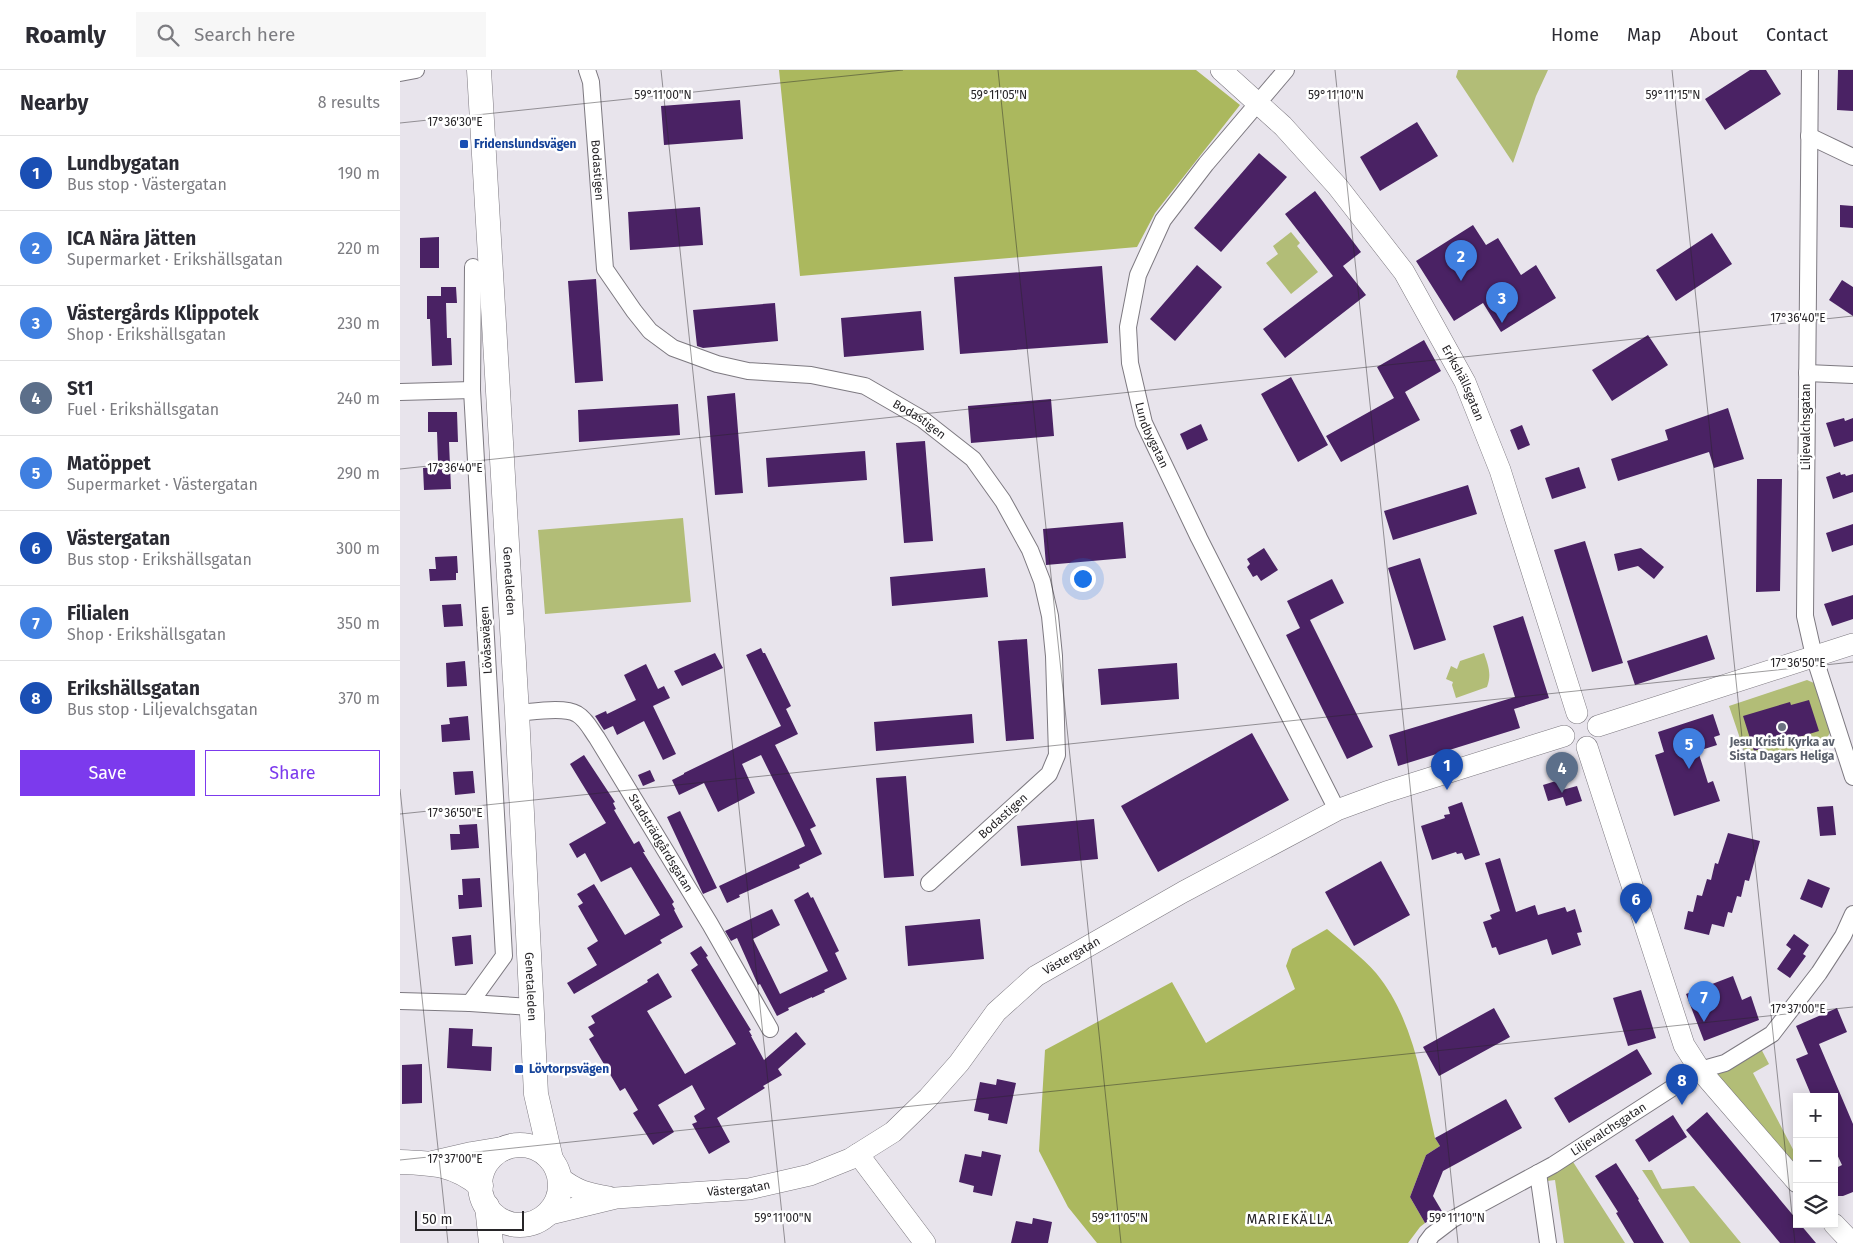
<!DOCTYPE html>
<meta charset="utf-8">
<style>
body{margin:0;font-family:"Fira Sans",sans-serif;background:#f7f7f7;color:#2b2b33}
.controls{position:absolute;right:15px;bottom:15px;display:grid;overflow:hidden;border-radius:0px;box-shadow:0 2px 12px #0003}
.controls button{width:45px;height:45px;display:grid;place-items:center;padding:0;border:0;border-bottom:1px solid #e1e1e2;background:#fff;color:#2b2b33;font:25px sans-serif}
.scale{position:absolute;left:15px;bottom:12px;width:109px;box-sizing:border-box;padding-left:5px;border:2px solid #272528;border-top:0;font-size:14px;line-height:18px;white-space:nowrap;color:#272528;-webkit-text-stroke:4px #fff;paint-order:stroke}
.you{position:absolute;left:682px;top:508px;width:18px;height:18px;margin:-12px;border:4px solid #fff;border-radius:50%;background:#1a73e8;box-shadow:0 0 0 8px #1a73e833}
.badge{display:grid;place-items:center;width:32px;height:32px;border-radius:50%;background:#7c3aed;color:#fff;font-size:16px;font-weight:700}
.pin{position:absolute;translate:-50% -41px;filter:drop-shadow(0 1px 2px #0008)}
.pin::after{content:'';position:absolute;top:26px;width:18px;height:15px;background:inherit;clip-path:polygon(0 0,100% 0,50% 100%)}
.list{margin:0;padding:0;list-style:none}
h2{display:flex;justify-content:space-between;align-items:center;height:65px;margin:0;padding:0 20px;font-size:21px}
h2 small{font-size:16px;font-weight:400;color:#7c7c81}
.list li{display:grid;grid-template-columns:32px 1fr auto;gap:15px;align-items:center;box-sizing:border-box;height:75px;padding:0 20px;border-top:1px solid #e1e1e2}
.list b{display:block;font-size:19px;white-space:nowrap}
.list p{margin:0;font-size:16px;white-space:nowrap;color:#7c7c81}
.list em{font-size:16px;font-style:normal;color:#7c7c81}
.actions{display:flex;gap:10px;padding:15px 20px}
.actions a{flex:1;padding:11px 0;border:1px solid #7c3aed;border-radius:0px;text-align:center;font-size:18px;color:#7c3aed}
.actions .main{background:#7c3aed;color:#fff}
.icon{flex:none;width:28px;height:28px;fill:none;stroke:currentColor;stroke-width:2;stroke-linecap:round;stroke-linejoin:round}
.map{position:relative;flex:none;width:1453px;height:1173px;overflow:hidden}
header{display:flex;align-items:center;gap:30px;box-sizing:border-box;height:70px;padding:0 25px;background:#fff;border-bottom:1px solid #e1e1e2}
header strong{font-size:24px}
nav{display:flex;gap:28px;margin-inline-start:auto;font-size:18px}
.search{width:350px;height:45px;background:#f7f7f7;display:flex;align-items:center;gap:12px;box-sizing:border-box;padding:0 18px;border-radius:0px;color:#7c7c81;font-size:19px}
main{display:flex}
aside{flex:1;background:#fff}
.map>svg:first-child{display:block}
</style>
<header>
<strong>Roamly</strong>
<div class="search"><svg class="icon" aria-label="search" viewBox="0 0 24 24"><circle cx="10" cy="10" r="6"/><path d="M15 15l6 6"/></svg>Search here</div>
<nav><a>Home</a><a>Map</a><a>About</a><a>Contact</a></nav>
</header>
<main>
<aside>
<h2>Nearby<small>8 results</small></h2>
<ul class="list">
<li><span class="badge" style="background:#1a4fb4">1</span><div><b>Lundbygatan</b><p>Bus stop · Västergatan</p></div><em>190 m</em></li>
<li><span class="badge" style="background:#3f7fe0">2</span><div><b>ICA Nära Jätten</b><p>Supermarket · Erikshällsgatan</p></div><em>220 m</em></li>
<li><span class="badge" style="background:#3f7fe0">3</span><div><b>Västergårds Klippotek</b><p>Shop · Erikshällsgatan</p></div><em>230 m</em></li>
<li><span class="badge" style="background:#5c6f8a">4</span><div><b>St1</b><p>Fuel · Erikshällsgatan</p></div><em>240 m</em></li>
<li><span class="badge" style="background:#3f7fe0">5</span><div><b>Matöppet</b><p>Supermarket · Västergatan</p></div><em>290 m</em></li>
<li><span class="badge" style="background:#1a4fb4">6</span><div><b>Västergatan</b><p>Bus stop · Erikshällsgatan</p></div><em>300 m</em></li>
<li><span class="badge" style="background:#3f7fe0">7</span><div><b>Filialen</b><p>Shop · Erikshällsgatan</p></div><em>350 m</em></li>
<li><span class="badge" style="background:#1a4fb4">8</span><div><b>Erikshällsgatan</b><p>Bus stop · Liljevalchsgatan</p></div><em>370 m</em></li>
</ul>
<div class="actions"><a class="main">Save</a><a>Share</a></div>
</aside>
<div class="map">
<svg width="1453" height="1173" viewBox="0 0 1453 1173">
<rect width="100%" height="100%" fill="#e8e4ec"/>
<!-- green -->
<path fill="#b2bd77" d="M1058 0H1148L1136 26 1113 93 1056 7Z
M891 162 900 173 897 176 918 202 891 224 866 193 878 184 873 176Z
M283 448 291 532 145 544 138 460Z
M1084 583C1088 595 1092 604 1087 617L1056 628 1052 615 1053 612 1046 609 1051 596 1057 599 1060 591Z
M1407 610 1421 616 1434 656 1425 671 1369 692 1365 683 1347 689 1329 636Z
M1358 973 1369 994 1353 1003 1397 1087V1091L1386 1101 1300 1000Z
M1168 1084 1225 1173H1164L1155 1110 1139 1112Z
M1242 1100H1252L1262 1119 1294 1116 1341 1173H1290Z"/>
<!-- forest -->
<path fill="#abb85e" d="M379 0H796L840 35 755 143 737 177 400 206Z
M927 859C943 873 962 887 976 903 1014 949 1022 1012 1035 1068L1040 1076 1026 1085 1010 1127 1025 1153 1020 1157 1008 1173H697L668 1137 639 1081 645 980 772 912 806 973 895 919 886 896 892 879Z"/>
<!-- building -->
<path fill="#4a2264" d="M1350 0H1366L1381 24 1325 60 1305 29Z
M1438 0H1453V41L1437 40Z
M340 30 343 69 264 75 261 36Z
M1017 52 1038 86 980 121 960 87Z
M859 83 887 107 821 182 794 158Z
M915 121 961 182 943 196 966 225 885 288 863 259 933 206 885 144Z
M1440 135 1453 136V158L1440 157Z
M300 137 303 175 230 180 228 142Z
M1073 155 1086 175 1098 168 1121 205 1136 195 1156 228 1101 262 1083 233 1054 251 1016 191Z
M1312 163 1332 194 1276 231 1256 200Z
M39 167V198H20V168Z
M797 195 822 217 775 271 750 249Z
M702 196 708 273 560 284 554 207Z
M196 209 203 311 175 313 168 211Z
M1442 210 1453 217V246L1429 230Z
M41 217H56L57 233H46L47 268H51L52 295 32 296 30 249H27V226H41Z
M375 233 378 271 303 278 297 276 293 240Z
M521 241 524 280 444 287 441 248Z
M1248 265 1268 295 1212 331 1192 300Z
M1024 270 1041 301 1005 322 1020 350 941 392 926 366 994 328 977 297Z
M891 307 928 375 898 392 861 324Z
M335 323 343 423 315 425 307 326Z
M651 329 654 366 571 373 568 336Z
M278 334 280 365 179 372 178 340Z
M1328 338 1344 389 1314 398 1309 382 1218 411 1211 389 1268 370 1265 360Z
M28 342H57L58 372H49L51 419 24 420 23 398 34 397V391H38L37 362H28Z
M1444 348 1445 351 1453 348V371L1434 377 1426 353Z
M801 354 808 370 787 380 780 364Z
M1122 355 1130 375 1118 380 1110 360Z
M525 371 533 471 504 473 496 373Z
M465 381 467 410 368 417 366 388Z
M1179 397 1186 418 1152 429 1145 408Z
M1440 402 1441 405 1445 404 1446 406 1453 404V422L1433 429 1426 407Z
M1357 409H1382L1380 521 1356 522Z
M1068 415 1077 444 993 470 984 441Z
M723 452 726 488 646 495 643 459Z
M1453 454V475L1432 482 1426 463Z
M1185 471 1223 593 1192 602 1154 480Z
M864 478 878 500 861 511 857 505 853 507 847 497 850 494 847 489Z
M1241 478 1264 497 1254 509 1238 496 1218 501 1214 484Z
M57 486 58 503H56V510L30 511 29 499H36L35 487Z
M1020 488 1046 570 1014 580 988 498Z
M585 498 588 527 492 536 490 507Z
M932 509 944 533 910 550 973 677 947 689 886 565 900 558 887 531Z
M1453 525V549L1432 556 1424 534Z
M61 534 63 556 44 557 42 535Z
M1123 546 1149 628 1114 639 1120 658 998 696 989 665 1115 627 1093 556Z
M1307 565 1315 589 1235 615 1227 591Z
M627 569 634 669 606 671 598 571Z
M361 578 363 583H365L391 636 386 639 398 664 375 675 416 756 410 759 422 784 399 795 400 798 339 825 340 827 327 833 319 816 405 776 400 764 361 685 342 694 355 723 318 742 304 713 279 725 272 710 284 704V703L381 656 346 585Z
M315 583 323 598 282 616 274 601Z
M65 591 67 616 47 617 46 593Z
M777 593 779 629 701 635 698 599Z
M246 594 258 619 264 616 270 628 253 636 276 684 263 690 244 651 217 665 213 656 204 660 195 646 206 641 207 644 236 630 224 605Z
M1409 630 1419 661 1354 681 1343 646 1390 632 1391 635Z
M572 644 574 673 476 681 474 652Z
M1313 644 1320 665 1314 667 1317 675 1298 681 1308 713 1313 711 1320 731 1274 746 1255 685 1264 682 1258 662Z
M68 646 70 670 42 672 41 655 50 654 49 648Z
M852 663 889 730 758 802 721 736Z
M184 685 215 732 213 733 216 739 214 740 234 774 239 771 245 782H243L274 832 272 834 275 839 274 840 283 857 260 870 262 873 174 924 167 913 197 895 187 878 198 871 178 836 183 833 177 824 194 814 225 865 260 845 231 797 201 812 185 783 177 788 169 774 206 753 170 694Z
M250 700 255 711 243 716 238 705Z
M73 701 75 723 55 725 53 702Z
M506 706 514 806 484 808 476 708Z
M1159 710 1162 720 1177 716 1182 731 1166 736 1163 727 1148 731 1143 715Z
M1062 732 1080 785 1065 790 1062 783 1057 784 1056 782 1032 790 1021 756 1045 748 1044 745 1050 744 1048 737Z
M1433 736 1436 765 1420 766 1417 737Z
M280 741 317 818 303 824 267 747Z
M694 749 698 789 621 796 617 756Z
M77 754 79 778 51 780 50 764H60L59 755Z
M1328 763 1360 771 1349 811 1345 810 1341 827 1337 826 1332 843 1328 842 1324 857 1312 854 1309 865 1284 859 1288 841 1293 842 1297 825 1302 826 1307 809 1311 810 1315 793 1318 794Z
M1100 788 1116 842 1135 835 1138 845 1165 837 1167 842 1175 839 1182 862 1177 863 1181 875 1152 885 1147 869 1099 885 1096 877 1092 878 1083 852 1092 849 1090 845 1100 841 1085 793Z
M981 791 1010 845 954 876 925 822Z
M80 808 82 837 59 839 58 825H63L62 809Z
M1408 809 1430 818 1422 838 1400 829Z
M408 822 411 828 413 827 439 881 435 883 447 909 424 920 425 922 412 928V927L388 938 389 940 377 946 360 914 358 915 337 868 331 871 325 861 372 839 380 855 353 869 380 924 428 901 394 830Z
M580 849 584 889 508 896 505 856Z
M1394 864 1409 875 1403 884 1406 886 1390 908 1377 899 1391 879 1386 875Z
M71 865 73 894 55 896 52 867Z
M301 876 308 886 306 887 351 960 349 961 352 966H351L364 990 396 962 406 974 378 999 382 1005 363 1016 365 1018 317 1048 330 1072 309 1084 292 1054 297 1052 294 1046 305 1039 292 1015 258 1035 274 1062 253 1075 233 1043 238 1040 225 1018 220 1021 189 969 194 966 188 957 195 953 191 946 248 912 247 910 258 903 272 927 247 941 285 1004 336 974 291 900 298 895 290 883Z
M1333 906 1342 930 1351 926 1359 950 1304 971 1286 924Z
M1241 920 1256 968 1228 976 1213 928Z
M1094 938 1110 967 1039 1006 1023 977Z
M1437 938 1447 962 1419 974 1453 1054V1122L1443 1126H1434V1099L1442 1095 1434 1078V1027H1412L1396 989 1408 984 1396 956Z
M49 958 73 959 72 976 92 977 91 1001 47 998Z
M1237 979 1252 1004 1169 1053 1154 1028Z
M22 994V1033L2 1034V995Z
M597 1009 616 1013 607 1054 588 1050 589 1044 574 1041 580 1012 596 1015Z
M1106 1029 1122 1058 1043 1101 1033 1126 1043 1143 1025 1153 1010 1127 1026 1085 1040 1076 1035 1068Z
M1307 1042 1397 1150V1154H1400L1416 1173H1380L1286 1060Z
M1273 1045 1287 1067 1249 1092 1235 1070Z
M582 1081 601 1085 592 1126 573 1122 574 1116 559 1112 565 1084 581 1087Z
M1216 1093 1239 1129 1238 1130 1264 1173H1234L1216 1143 1218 1142 1195 1106Z
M633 1148 652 1152 648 1173H611L616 1151 632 1154Z"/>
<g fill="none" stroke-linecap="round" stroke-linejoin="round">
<defs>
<g id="minor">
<path id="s1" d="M187 0 191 12 205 199 234 241 250 261 273 278 317 294 348 301 411 305 465 316 522 349 573 389 603 431 630 480 642 511 650 546 654 586 657 685 649 704 529 813"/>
<path id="s2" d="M886 0 806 94 763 150 738 205 728 257 730 293 744 353 799 468 937 740"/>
<path d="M1410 0 1405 546 1414 586 1453 707"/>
<path d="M0 3 16 0"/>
<path d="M1409 66 1453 87"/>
<path d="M1407 303 1453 305"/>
<path d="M0 322 72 320"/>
<path id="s3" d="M117 643C132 642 164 636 177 644 186 649 191 660 197 668L310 854 370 959"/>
<path d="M0 931 70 933 131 937"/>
<path d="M70 933 104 886 72 320 73 197"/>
<path d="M1138 1103 1148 1173"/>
<path id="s4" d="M1026 1173 1032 1165 1053 1149 1153 1095 1300 1000 1325 993 1372 964 1419 903 1443 866 1453 844"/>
</g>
<g id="tertiary">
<path id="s5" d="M821 0 883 56 938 117 1004 202 1065 312 1100 400 1177 643"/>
<path d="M1198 656 1453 574"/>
<path d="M1187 677 1284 975 1300 1000 1397 1112"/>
<path d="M458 1084 525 1173"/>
<path d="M159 1107C177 1121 186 1123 209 1127"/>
<path id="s6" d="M146 1145 216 1128 349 1119 410 1105 450 1089 493 1062 528 1028 559 993 596 942 636 906 783 822 937 740 986 722 1164 666"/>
<path d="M1434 1154 1452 1173"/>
</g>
<g id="secondary">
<path id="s7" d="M79 0 117 643 136 1024 151 1089"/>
<circle cx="120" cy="1115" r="40"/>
<path d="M0 1092C33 1093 55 1094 81 1116"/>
<path d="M33 1093 72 1084 102 1079"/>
<path d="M87 1136 91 1173"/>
</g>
</defs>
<!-- minor casing -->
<use href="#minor" stroke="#7d7980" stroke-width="18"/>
<!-- tertiary casing -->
<use href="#tertiary" stroke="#7d7980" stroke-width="22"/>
<!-- secondary casing -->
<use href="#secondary" stroke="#7d7980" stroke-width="25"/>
<!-- minor -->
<use href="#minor" stroke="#fff" stroke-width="16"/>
<!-- tertiary -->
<use href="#tertiary" stroke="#fff" stroke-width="21"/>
<!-- secondary -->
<use href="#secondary" stroke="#fff" stroke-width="24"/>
</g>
<!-- ticks -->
<path fill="none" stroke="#272528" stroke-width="1" stroke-opacity="0.45" d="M261 0 385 1173M598 0 721 1173M935 0 1058 1173M1272 0 1395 1173M0 53 503 0M0 399 1453 246M0 719 48 1173M0 744 1453 592M0 1090 1453 937"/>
<!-- markers -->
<g fill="#1a4fb4" stroke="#fff" stroke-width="2">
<rect x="59" y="69" width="10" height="10" rx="2.5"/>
<rect x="114" y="994" width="10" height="10" rx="2.5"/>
</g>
<circle fill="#6b7280" stroke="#fff" stroke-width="2" cx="1382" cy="657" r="5"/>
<g text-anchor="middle" stroke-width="5" stroke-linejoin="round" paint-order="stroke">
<!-- transit labels -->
<g font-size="12" font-weight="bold" fill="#164399" stroke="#fff" text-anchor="start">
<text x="74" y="78">Fridenslundsvägen</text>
<text x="129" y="1003">Lövtorpsvägen</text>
</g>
<!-- street labels -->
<g font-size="12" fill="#272528" stroke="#fff">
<text dy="4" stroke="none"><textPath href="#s1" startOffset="101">Bodastigen</textPath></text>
<text dy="4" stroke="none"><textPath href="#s5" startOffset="399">Erikshällsgatan</textPath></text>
<text dy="4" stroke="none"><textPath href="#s1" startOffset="566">Bodastigen</textPath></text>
<text transform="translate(1406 357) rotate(-90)" y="4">Liljevalchsgatan</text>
<text dy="4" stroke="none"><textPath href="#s2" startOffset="419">Lundbygatan</textPath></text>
<text dy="4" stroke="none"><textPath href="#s7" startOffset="512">Genetaleden</textPath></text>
<text transform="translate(86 570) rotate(-93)" y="4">Lövåsavägen</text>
<text transform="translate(603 746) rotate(-42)" y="4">Bodastigen</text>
<text dy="4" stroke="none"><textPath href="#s3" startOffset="215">Stadsträdgårdsgatan</textPath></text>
<text dy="4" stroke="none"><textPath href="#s6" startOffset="615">Västergatan</textPath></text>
<text dy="4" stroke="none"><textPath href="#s7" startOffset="918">Genetaleden</textPath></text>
<text dy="4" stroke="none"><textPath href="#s4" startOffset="216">Liljevalchsgatan</textPath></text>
<text dy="4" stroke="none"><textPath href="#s6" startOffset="195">Västergatan</textPath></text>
</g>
<!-- worship labels -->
<g font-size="12" font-weight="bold" fill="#5b616d" stroke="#fff">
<text x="1382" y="676">Jesu Kristi Kyrka av<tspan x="1382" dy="14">Sista Dagars Heliga</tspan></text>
</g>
<!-- neighbourhood labels -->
<g font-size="14" letter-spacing="1" fill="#272528" stroke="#fff">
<text x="890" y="1154">MARIEKÄLLA</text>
</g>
</g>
<g font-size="12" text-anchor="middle" fill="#272528" stroke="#fff" stroke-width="5" stroke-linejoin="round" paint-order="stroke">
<text x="263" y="29">59°11'00"N</text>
<text x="599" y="29">59°11'05"N</text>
<text x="936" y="29">59°11'10"N</text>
<text x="1273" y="29">59°11'15"N</text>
<text x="55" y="56">17°36'30"E</text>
<text x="1398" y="252">17°36'40"E</text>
<text x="55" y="402">17°36'40"E</text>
<text x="1398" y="597">17°36'50"E</text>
<text x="55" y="747">17°36'50"E</text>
<text x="1398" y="943">17°37'00"E</text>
<text x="55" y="1093">17°37'00"E</text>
<text x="383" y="1152">59°11'00"N</text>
<text x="720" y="1152">59°11'05"N</text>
<text x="1057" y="1152">59°11'10"N</text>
</g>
</svg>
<div class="controls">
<button>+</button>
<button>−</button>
<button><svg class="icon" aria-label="layers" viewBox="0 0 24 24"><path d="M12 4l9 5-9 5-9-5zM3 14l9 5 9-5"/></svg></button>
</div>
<div class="scale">50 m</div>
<div class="you"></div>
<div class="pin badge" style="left:1047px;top:720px;background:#1a4fb4">1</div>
<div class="pin badge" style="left:1061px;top:211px;background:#3f7fe0">2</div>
<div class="pin badge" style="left:1102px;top:253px;background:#3f7fe0">3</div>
<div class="pin badge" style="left:1162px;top:723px;background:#5c6f8a">4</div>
<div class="pin badge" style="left:1289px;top:699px;background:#3f7fe0">5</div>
<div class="pin badge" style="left:1236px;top:854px;background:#1a4fb4">6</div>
<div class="pin badge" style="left:1304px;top:952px;background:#3f7fe0">7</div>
<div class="pin badge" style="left:1282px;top:1035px;background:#1a4fb4">8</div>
</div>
</main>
